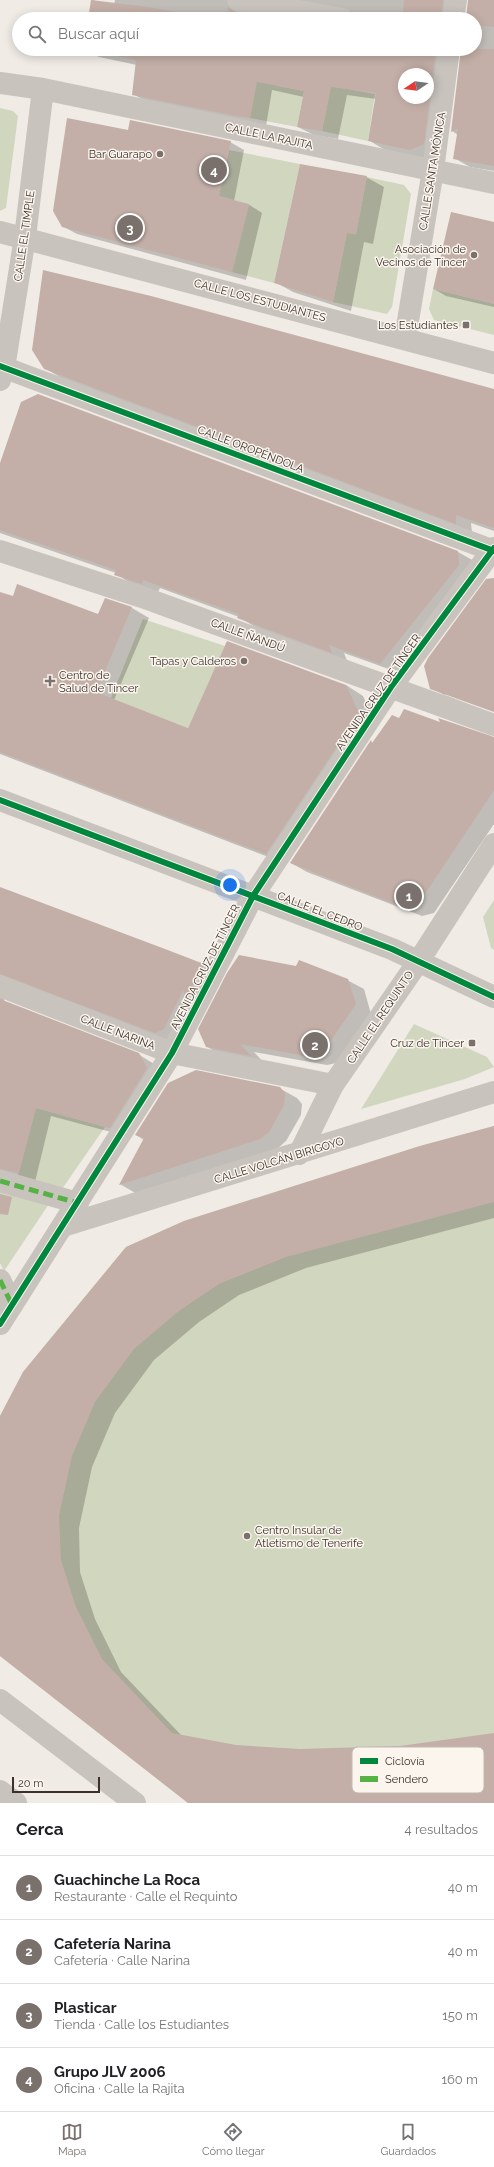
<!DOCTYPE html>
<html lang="es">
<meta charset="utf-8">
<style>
body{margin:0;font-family:Raleway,sans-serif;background:#f6f6f6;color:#202124}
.compass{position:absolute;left:398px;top:68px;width:36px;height:36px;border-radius:50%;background:#fff;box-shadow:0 2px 10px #0003;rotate:257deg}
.scale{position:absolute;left:12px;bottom:10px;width:88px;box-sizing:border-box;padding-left:4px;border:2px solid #3b302b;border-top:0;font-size:11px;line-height:14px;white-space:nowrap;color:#3b302b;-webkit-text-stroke:3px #fbf5ee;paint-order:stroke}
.you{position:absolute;left:230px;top:885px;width:14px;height:14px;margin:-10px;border:3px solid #fff;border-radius:50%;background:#1a73e8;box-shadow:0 0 0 6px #1a73e833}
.badge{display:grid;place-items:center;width:26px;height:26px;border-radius:50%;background:#7a716c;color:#fff;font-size:13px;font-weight:700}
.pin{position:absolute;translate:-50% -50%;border:2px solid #fff;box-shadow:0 1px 4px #0006}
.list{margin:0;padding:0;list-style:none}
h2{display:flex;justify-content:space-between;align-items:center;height:52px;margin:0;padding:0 16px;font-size:17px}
h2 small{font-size:13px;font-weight:400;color:#757577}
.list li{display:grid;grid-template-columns:26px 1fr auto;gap:12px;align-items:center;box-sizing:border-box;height:64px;padding:0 16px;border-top:1px solid #e0e0e0}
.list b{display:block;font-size:15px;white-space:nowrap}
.list p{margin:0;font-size:13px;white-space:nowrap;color:#757577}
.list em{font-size:13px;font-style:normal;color:#757577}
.icon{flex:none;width:22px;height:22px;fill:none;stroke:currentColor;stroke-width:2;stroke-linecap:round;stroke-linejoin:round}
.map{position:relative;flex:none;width:494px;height:1803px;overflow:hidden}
.search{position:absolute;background:#fff;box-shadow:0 2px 10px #0003;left:12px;right:12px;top:12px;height:44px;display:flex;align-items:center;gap:10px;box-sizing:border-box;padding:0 14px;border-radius:22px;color:#757577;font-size:15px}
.sheet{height:308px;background:#fff}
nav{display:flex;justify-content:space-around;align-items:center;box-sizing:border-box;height:56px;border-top:1px solid #e0e0e0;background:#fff;font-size:11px;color:#757577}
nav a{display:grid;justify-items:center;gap:2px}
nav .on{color:#7a716c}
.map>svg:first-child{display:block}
</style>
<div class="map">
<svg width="494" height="1803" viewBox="0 0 494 1803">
<rect width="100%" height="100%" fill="#f0ebe5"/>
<!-- green -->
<path fill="#d1d6bf" d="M258 73 279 77 278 86 304 91 297 127 250 118Z
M331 86 375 94 368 141 322 131Z
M0 108 13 111 18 116 6 208 0 211Z
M229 150 300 164 274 283 232 272 249 204 219 196Z
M367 177 404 185 411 194 392 307 387 314 333 302 347 233 356 234Z
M433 289 494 304V335L434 320 429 309Z
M143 619 225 646 188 728 111 698Z
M494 900V950L491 948 483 917Z
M414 1024 487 1057 494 1067 465 1079 361 1109Z
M36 1108 105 1127 62 1189 18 1175Z
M494 1126V1803H188L0 1656V1416L23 1372 126 1247 184 1221 420 1146Z
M0 1188 51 1201 4 1271 0 1263Z"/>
<!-- shadow -->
<path fill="#0003" fill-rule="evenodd" d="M92 0 114 5 115 0H245L241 7 243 15 267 19H89Z
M271 0H463L458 19H355V14Z
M469 0H494V171L470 167 454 158 458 135 452 131 462 49H475V19H466Z
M85 49H456L426 159 385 150 370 141 376 99 347 95 338 139 314 135 298 127 304 97 272 90 266 126 149 103 133 94 137 65 99 57ZM404 74H428V98H404Z
M129 131 230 142 244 150 234 201 248 204 262 213 246 280 77 234 62 226Z
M366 177 384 187 373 244 364 242 351 311 293 292 275 282Z
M494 223V307L446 296 434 289Z
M45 368 494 390V531L471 523 472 532 61 378Z
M0 467 458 552 474 561 397 672 344 653 347 661 255 627 239 617 160 588 158 592 132 584 116 574V573L0 533Z
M494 579V711L445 693V695L494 714 448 697 431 688Z
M0 605 99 615 132 608 149 618 114 700 188 729 346 685 363 696 376 724 284 863 0 754Z
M400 720 441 724 494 738V824L434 913 422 916 307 872 291 863 371 742 373 743Z
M0 888 204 965 219 974 172 1042 3 997 5 1002 138 1054 154 1064 126 1136 51 1116 35 1182 0 1174Z
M347 980 364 989 371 1014 336 1063 327 1065 254 1052 265 1064 222 1056 206 1046Z
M279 1088 297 1098 302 1104 301 1115 286 1141 277 1149 137 1194 120 1184 144 1140 136 1135Z
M494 1127V1218L306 1268 239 1295 199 1322 154 1360 115 1413 92 1467 79 1528 80 1572 95 1619 121 1672 182 1736 236 1746 300 1750 400 1747 494 1734V1803H189L0 1654V1418L24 1373Z"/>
<!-- building -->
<path fill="#c3afa7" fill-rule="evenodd" d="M91 0 148 7 217 19H88Z
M404 0H443L441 19 403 14Z
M468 0H494V27L475 25V19H466Z
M228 7 236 12 272 19H227Z
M84 49H436L424 144 410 150 368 141 376 93 331 87 322 131 297 127 304 91 257 82 250 118 236 116 132 95 136 60ZM404 74H428V98H404Z
M461 49H494V166L453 159 458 128 451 132Z
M67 118 128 130 130 120 231 141 219 196 249 204 232 272 62 227 53 211Z
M300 164 367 176 356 234 347 233 333 302 274 283Z
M451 212 494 222V304L433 289Z
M43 270 151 296 494 389V528L456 515V524L44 369 32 350Z
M38 394 458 551 459 565 380 664 329 645 332 653 237 618 239 614 143 580 142 584 114 575 116 570 0 530V463L21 402Z
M494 578V712L430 689 424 666 428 658 486 579Z
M17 584 98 614 105 598 132 607 96 692 188 728 227 641 346 685 359 713 266 854 0 752V592L13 596Z
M404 709 440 722 438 718 494 737V790L418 904 405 908 290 863 371 740 372 743 392 715 399 718Z
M0 887 165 949 204 964 186 998 183 990 164 1029 155 1033 0 974Z
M239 955 296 966 299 960 348 979 356 1004 323 1052 311 1057 240 1044 251 1056 206 1047 198 1029 227 973Z
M0 999 139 1053 147 1068 110 1128 36 1108 19 1173 0 1169Z
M196 1070 280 1087 285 1093 284 1105 269 1132 260 1139 119 1185 144 1138 135 1135 168 1083Z
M494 1126V1202L286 1257 219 1284 179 1311 134 1349 95 1402 72 1456 59 1516 61 1560 76 1607 102 1659 172 1733 236 1745 300 1749 400 1746 494 1733V1803H188L0 1656V1416L23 1372 126 1247 184 1221 420 1146Z
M0 1194 12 1197 8 1215 0 1214Z"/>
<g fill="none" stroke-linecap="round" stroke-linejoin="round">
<!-- pedestrian -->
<path stroke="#c9c3be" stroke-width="22" d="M0 1181 78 1203
M0 1280 12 1305"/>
<!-- minor -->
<path stroke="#c9c3be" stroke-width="22" d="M238 0 342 19
M453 19 456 0
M0 83 43 89 494 183
M0 232 494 363
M405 339 433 170 449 49
M0 366 494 551
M0 380 4 368 25 237 43 89
M0 551 142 597 494 725
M0 800 392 949 494 997
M0 986 172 1053 333 1085
M299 1154 333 1085 418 962 494 844
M63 1226 494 1092
M0 1324 172 1053 253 896 391 687 494 548"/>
<!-- tertiary -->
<path stroke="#c9c3be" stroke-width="22" d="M0 1700 135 1803
M0 1791 16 1803"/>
<!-- quiet -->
<path stroke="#57b246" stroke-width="5" stroke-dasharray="10 5" stroke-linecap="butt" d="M0 1181 78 1203
M0 1280 12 1305"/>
<defs>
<path id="cycleway" d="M0 366 494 551
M0 800 392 949 494 997
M0 1324 172 1053 253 896 391 687 494 548"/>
</defs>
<!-- cycleway casing -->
<use href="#cycleway" stroke="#fbf5ee" stroke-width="8"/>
<!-- cycleway -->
<use href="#cycleway" stroke="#00873e" stroke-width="6"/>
</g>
<!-- markers -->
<g fill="#7a716c" stroke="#fbf5ee" stroke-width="1.5">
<circle cx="160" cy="154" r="4"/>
<circle cx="474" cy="255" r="4"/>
<rect x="462" y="321" width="8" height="8" rx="2"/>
<circle cx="244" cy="661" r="4"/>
<path d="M48 675h4v4h4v4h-4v4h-4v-4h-4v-4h4z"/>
<rect x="468" y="1039" width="8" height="8" rx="2"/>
<circle cx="247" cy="1536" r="4"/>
</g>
<g text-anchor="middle" stroke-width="3" stroke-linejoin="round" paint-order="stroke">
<!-- street labels -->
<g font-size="11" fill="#3b302b" stroke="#fbf5ee">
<text transform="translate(269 136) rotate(12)" y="4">CALLE LA RAJITA</text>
<text transform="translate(432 171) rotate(-81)" y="4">CALLE SANTA MÓNICA</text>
<text transform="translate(24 236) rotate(-82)" y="4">CALLE EL TIMPLE</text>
<text transform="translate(260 300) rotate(15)" y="4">CALLE LOS ESTUDIANTES</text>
<text transform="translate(251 449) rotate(21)" y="4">CALLE OROPÉNDOLA</text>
<text transform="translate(248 635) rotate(20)" y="4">CALLE ÑANDÚ</text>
<text transform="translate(378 692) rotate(-55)" y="4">AVENIDA CRUZ DE TÍNCER</text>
<text transform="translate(320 911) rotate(21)" y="4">CALLE EL CEDRO</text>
<text transform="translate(205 967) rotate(-63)" y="4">AVENIDA CRUZ DE TÍNCER</text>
<text transform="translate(380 1017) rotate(-56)" y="4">CALLE EL REQUINTO</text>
<text transform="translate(118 1032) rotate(21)" y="4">CALLE NARINA</text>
<text transform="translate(279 1160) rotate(-17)" y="4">CALLE VOLCÁN BIRIGOYO</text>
</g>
<!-- poi labels -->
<g font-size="11" fill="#3b302b" stroke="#fbf5ee" text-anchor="end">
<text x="152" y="158">Bar Guarapo</text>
<text x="466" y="253">Asociación de<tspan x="466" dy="13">Vecinos de Tíncer</tspan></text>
<text x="458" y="329">Los Estudiantes</text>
<text x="236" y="665">Tapas y Calderos</text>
<text x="59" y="679" text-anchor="start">Centro de<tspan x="59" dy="13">Salud de Tíncer</tspan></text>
<text x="464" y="1047">Cruz de Tincer</text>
<text x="255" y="1534" text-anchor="start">Centro Insular de<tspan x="255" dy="13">Atletismo de Tenerife</tspan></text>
</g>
</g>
<!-- legend -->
<rect x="352" y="1747" width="132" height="46" rx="6" fill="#fbf5ee" stroke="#c1bab4" stroke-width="1"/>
<rect x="360" y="1758" width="18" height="6" fill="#00873e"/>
<rect x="360" y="1776" width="18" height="6" fill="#57b246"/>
<g font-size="11" fill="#3b302b">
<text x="385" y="1765">Ciclovía</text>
<text x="385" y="1783">Sendero</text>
</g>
</svg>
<svg class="compass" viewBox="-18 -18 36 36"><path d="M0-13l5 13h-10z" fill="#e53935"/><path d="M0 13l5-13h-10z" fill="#757577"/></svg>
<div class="scale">20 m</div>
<div class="you"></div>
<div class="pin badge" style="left:409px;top:896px">1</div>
<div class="pin badge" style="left:315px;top:1045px">2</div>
<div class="pin badge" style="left:130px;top:228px">3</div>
<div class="pin badge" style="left:214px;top:170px">4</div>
<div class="search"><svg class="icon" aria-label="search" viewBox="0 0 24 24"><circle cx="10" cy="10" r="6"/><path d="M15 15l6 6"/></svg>Buscar aquí</div>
</div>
<section class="sheet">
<h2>Cerca<small>4 resultados</small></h2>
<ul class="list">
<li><span class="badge">1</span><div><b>Guachinche La Roca</b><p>Restaurante · Calle el Requinto</p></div><em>40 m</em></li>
<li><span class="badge">2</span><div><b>Cafetería Narina</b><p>Cafetería · Calle Narina</p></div><em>40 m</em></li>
<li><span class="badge">3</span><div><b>Plasticar</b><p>Tienda · Calle los Estudiantes</p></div><em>150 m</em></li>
<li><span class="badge">4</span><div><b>Grupo JLV 2006</b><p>Oficina · Calle la Rajita</p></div><em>160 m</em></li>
</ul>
</section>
<nav>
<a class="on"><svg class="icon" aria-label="map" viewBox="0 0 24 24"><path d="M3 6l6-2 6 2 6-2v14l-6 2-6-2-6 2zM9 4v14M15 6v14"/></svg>Mapa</a>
<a><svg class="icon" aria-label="directions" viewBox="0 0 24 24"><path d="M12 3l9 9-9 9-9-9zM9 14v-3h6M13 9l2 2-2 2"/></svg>Cómo llegar</a>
<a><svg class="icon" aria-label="saved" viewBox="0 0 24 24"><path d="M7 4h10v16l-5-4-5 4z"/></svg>Guardados</a>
</nav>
